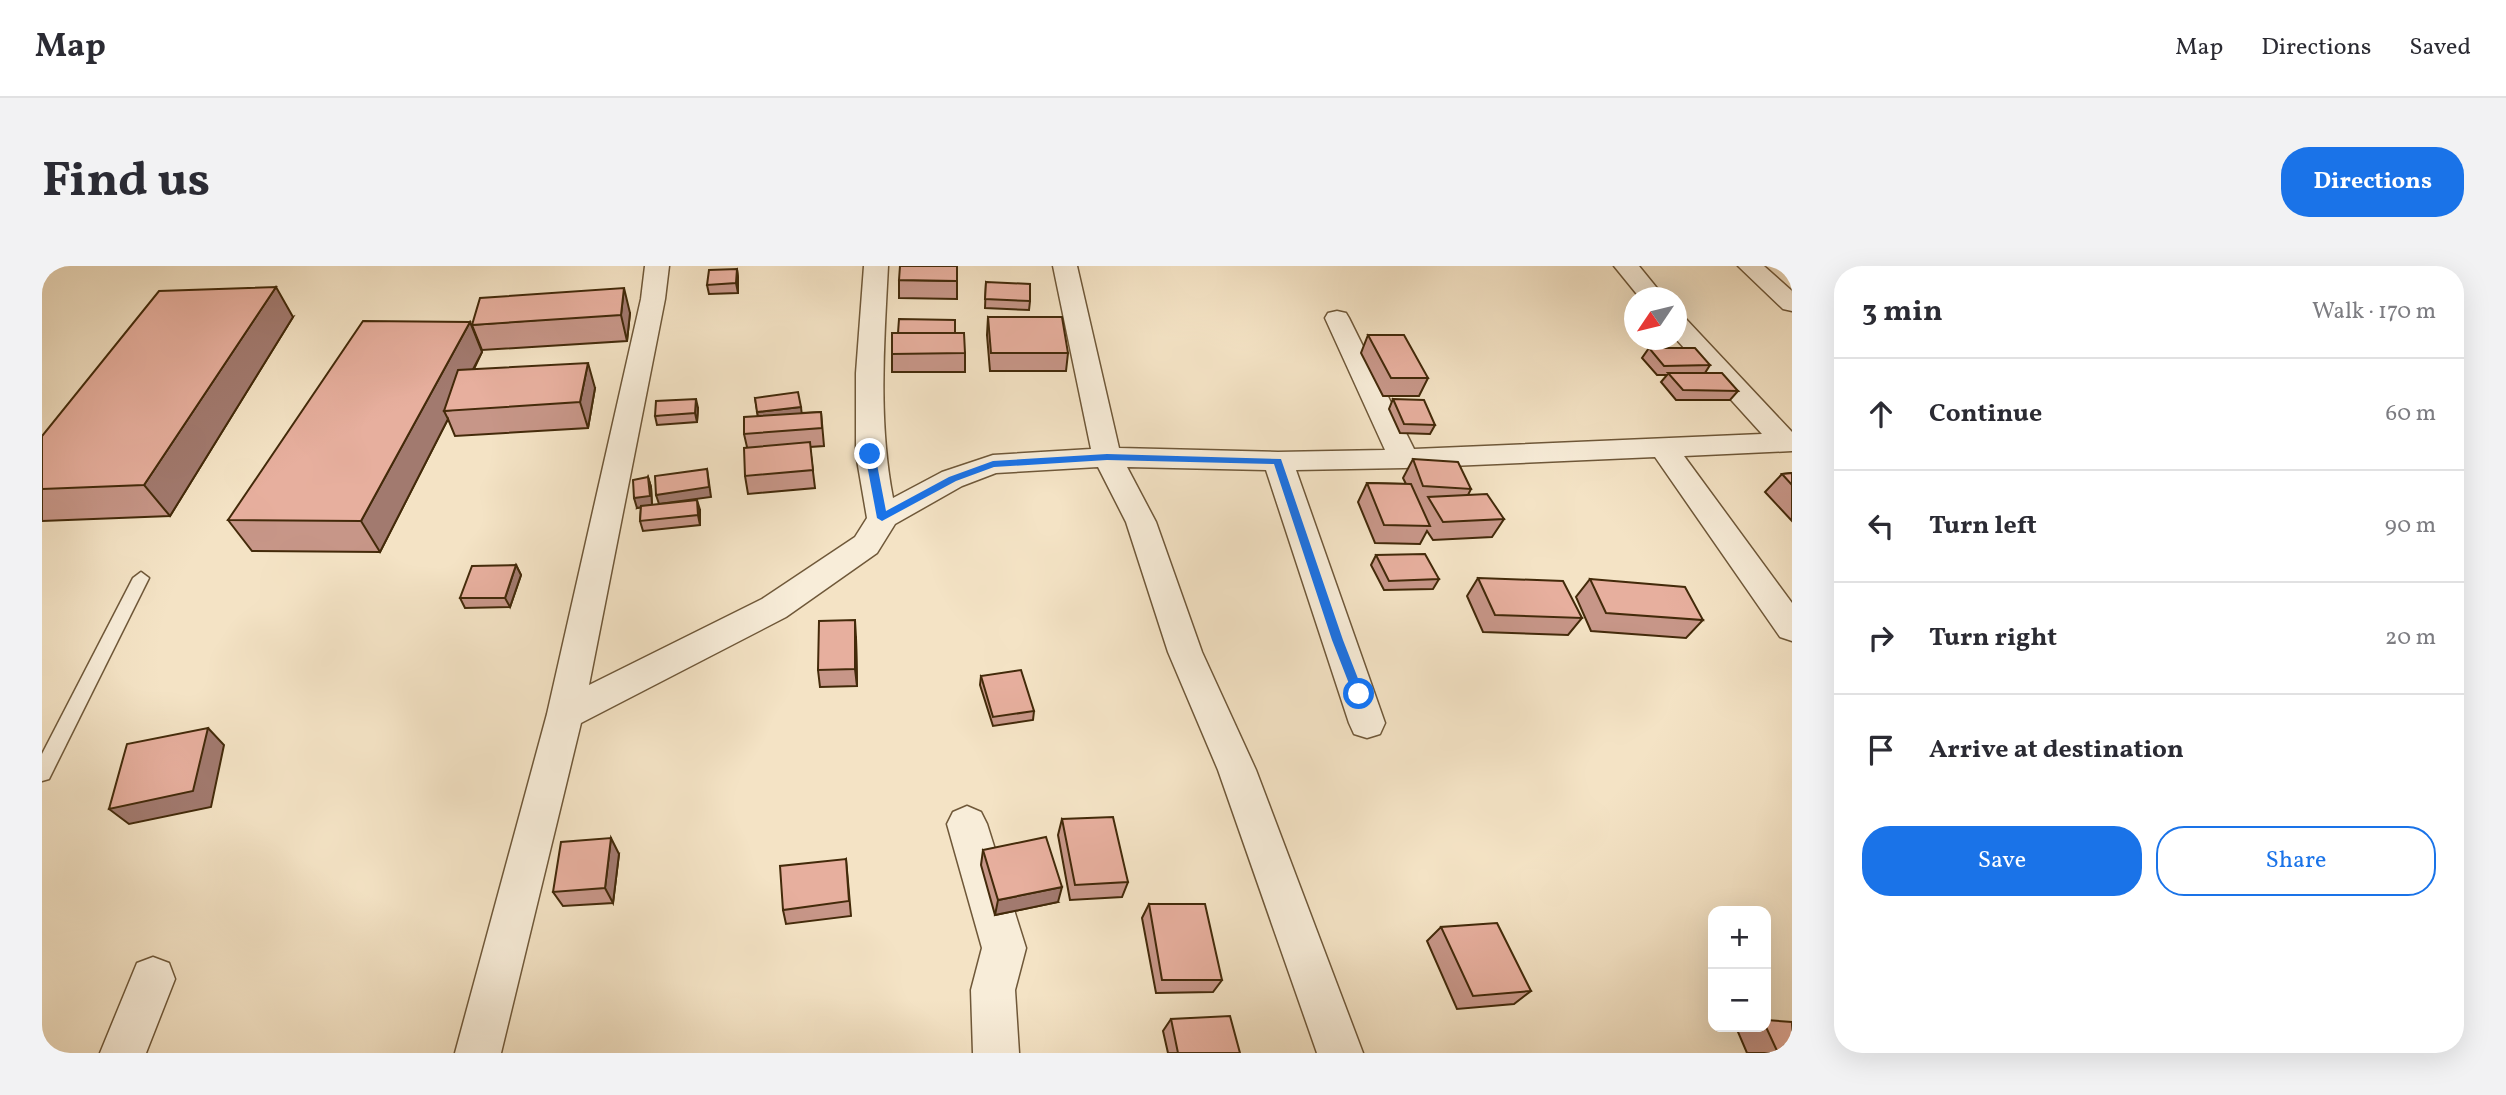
<!DOCTYPE html>
<meta charset="utf-8">
<style>
body{margin:0;font-family:Vollkorn,serif;background:#f2f2f3;color:#2b2b33}
.controls{position:absolute;right:21px;bottom:21px;display:grid;overflow:hidden;border-radius:14px;box-shadow:0 7px 28px #0002}
.controls button{width:63px;height:63px;display:grid;place-items:center;padding:0;border:0;border-bottom:2px solid #e1e1e2;background:#fff;color:#2b2b33;font:35px sans-serif}
.compass{position:absolute;left:1582px;top:21px;width:63px;height:63px;border-radius:50%;background:#fff;box-shadow:0 7px 28px #0002;rotate:235deg}
.stop{position:absolute;width:21px;height:21px;margin:-16px;border:5px solid #1a73e8;border-radius:50%;background:#fff}
.stop.end{background:#1a73e8;border-color:#fff;box-shadow:0 2px 7px #0008}
.list{margin:0;padding:0;list-style:none}
h2{display:flex;justify-content:space-between;align-items:center;height:91px;margin:0;padding:0 28px;font-size:30px}
h2 small{font-size:23px;font-weight:400;color:#7c7c81}
.list li{display:grid;grid-template-columns:46px 1fr auto;gap:21px;align-items:center;box-sizing:border-box;height:112px;padding:0 28px;border-top:2px solid #e1e1e2}
.list b{display:block;font-size:26px;white-space:nowrap}
.list em{font-size:23px;font-style:normal;color:#7c7c81}
.actions{display:flex;gap:14px;padding:21px 28px}
.actions a{flex:1;padding:16px 0;border:2px solid #1a73e8;border-radius:28px;text-align:center;font-size:24px;color:#1a73e8}
.actions .main{background:#1a73e8;color:#fff}
.icon{flex:none;width:38px;height:38px;fill:none;stroke:currentColor;stroke-width:2;stroke-linecap:round;stroke-linejoin:round}
.map{position:relative;flex:none;width:1750px;height:787px;overflow:hidden;border-radius:28px}
header{display:flex;align-items:center;gap:42px;box-sizing:border-box;height:98px;padding:0 35px;background:#fff;border-bottom:2px solid #e1e1e2}
header strong{font-size:33px}
nav{display:flex;gap:38px;margin-inline-start:auto;font-size:24px}
.intro{display:flex;align-items:center;justify-content:space-between;box-sizing:border-box;height:168px;padding:0 42px}
h1{margin:0;font-size:49px}
.button{padding:18px 32px;border-radius:28px;background:#1a73e8;color:#fff;font-size:24px;font-weight:700}
main{display:flex;gap:42px;padding:0 42px}
aside{flex:1;background:#fff;border-radius:28px;box-shadow:0 7px 28px #0002}
.map>svg:first-child{display:block}
</style>
<header>
<strong>Map</strong>
<nav><a>Map</a><a>Directions</a><a>Saved</a></nav>
</header>
<div class="intro"><h1>Find us</h1><a class="button">Directions</a></div>
<main>
<div class="map">
<svg width="1750" height="787" viewBox="0 0 1750 787">
<rect width="100%" height="100%" fill="#f4e3c5"/>
<filter id="stains"><feTurbulence type="fractalNoise" baseFrequency=".00286" numOctaves="4"/><feColorMatrix values="0 0 0 0 .2 0 0 0 0 .09 0 0 0 0 .02 0 0 0 .5 -.17"/></filter>
<radialGradient id="worn" r=".72"><stop offset=".6" stop-color="#630" stop-opacity="0"/><stop offset="1" stop-color="#630" stop-opacity=".3"/></radialGradient>
<g fill="none" stroke-linecap="round" stroke-linejoin="round">
<defs>
<path id="lane" d="M99 306 107 312 7 513 0 515V488L91 312Z"/>
<path id="street" d="M603 0H627L623 33 547 419 720 333 813 271 825 252 814 188V107L822 0H846C842 78 836 155 851 232L900 206 951 189 1049 183 1011 0H1035L1077 182 1236 186 1343 184 1283 52 1286 47 1295 45 1304 47 1307 52 1372 183 1720 168 1634 73V50L1643 52 1750 166V185L1642 190 1750 337V375L1738 371 1613 191 1362 202 1254 204 1343 457 1338 468 1325 472 1312 468 1307 457 1224 204 1085 201 1114 256 1160 386 1214 504 1321 787H1275L1176 504 1126 386 1084 256 1056 201 954 207 920 220 853 258 835 287 744 351 539 457 459 787H413L505 448 599 33Z
M1572 0H1597L1623 32H1598Z
M1696 0H1722L1750 25V45L1741 43Z
M925 540 939 546 945 558 984 682 973 724 977 787H931L929 724 940 682 905 558 911 546Z
M111 691 127 697 133 713 104 787H58L95 697Z"/>
</defs>
<!-- lane casing -->
<use href="#lane" stroke="#6f5839" stroke-width="3"/>
<!-- street casing -->
<use href="#street" stroke="#6f5839" stroke-width="3"/>
<!-- lane -->
<use href="#lane" fill="#f8edd9" fill-rule="evenodd"/>
<!-- street -->
<use href="#street" fill="#f8edd9" fill-rule="evenodd"/>
</g>
<!-- wall -->
<path fill="#c79688" stroke="#432a0a" stroke-width="2" d="M695 3 696 12V27L667 28 665 19Z
M857 14 915 15V33L857 32Z
M944 16 988 35 987 44 943 42Z
M588 47 585 75 440 84 430 59Z
M251 51 128 250 0 255V170Z
M946 51 1026 87 1024 105H948L945 69Z
M428 56 440 86 432 103 553 122 546 162 413 170 406 153 338 286 210 285 186 254Z
M913 67 923 87V106H850V88Z
M1326 69 1386 112 1377 130H1341L1319 87Z
M1607 82 1668 99 1663 107 1696 125 1688 134H1634L1619 116 1625 109H1615L1600 92Z
M713 132 759 141V147L779 146 782 180 768 181 773 222 706 228 703 210 705 181 702 168 716 150Z
M1351 133 1393 159 1388 168 1358 167 1347 143Z
M656 142 655 156 615 159 613 150Z
M1371 193 1429 223 1426 229 1462 253 1450 271 1391 274 1385 265 1378 278 1333 277 1316 236 1325 217 1364 218 1361 212Z
M1750 207V255L1723 226 1740 208Z
M606 211 609 221 610 239 658 244V259L601 265 598 255 599 241 595 242Z
M1334 289 1397 313 1391 323 1342 324 1329 299Z
M474 299 479 309 468 341 423 342 418 332Z
M1436 312 1540 352 1526 369 1441 366 1425 330Z
M1548 313 1661 354 1644 372 1549 365 1534 331Z
M814 372 815 420 778 421 776 404Z
M939 410 992 445 991 454 951 460 938 419Z
M1020 553 1086 616 1080 631 1028 634 1016 569Z
M941 584 1016 636 953 649 939 599Z
M577 588 571 637 521 640 511 626Z
M804 593 809 650 744 658 741 644Z
M1107 638 1180 714 1171 726 1114 727 1100 652Z
M1399 661 1489 725 1472 738 1415 743 1385 675Z
M1129 753 1198 787H1126L1121 765Z
M1705 761H1724L1750 787H1705L1696 766Z"/>
<!-- shaded-wall -->
<path fill="#a27a6f" stroke="#432a0a" stroke-width="2" d="M695 3 696 12V27L694 17Z
M234 21 251 51 128 250 102 219Z
M582 22 588 47 585 75 579 49Z
M428 56 440 86 410 144 402 145 406 153 338 286 319 255Z
M546 97 553 122 546 162 538 136Z
M654 133 656 142 655 156 653 147Z
M759 141 760 150 717 155 715 146Z
M665 203 669 231 617 238 614 229Z
M606 211 609 221 610 239 595 242 592 232Z
M655 234 658 244V259L656 249Z
M474 299 479 309 468 341 463 332Z
M813 354 814 372 815 420 813 403Z
M166 462 182 479 169 541 87 558 67 543Z
M569 572 577 588 571 637 563 622Z
M1020 621 1016 636 953 649 956 634Z"/>
<!-- building -->
<path fill="#e7af9e" stroke="#432a0a" stroke-width="2" d="M858 0H915V15L857 14Z
M695 3 694 17 665 19 667 4Z
M944 16 988 18V35L943 33Z
M234 21 102 219 0 223V170L117 25Z
M582 22 579 49 430 59 438 32Z
M946 51H1020L1026 87H949Z
M857 53 913 54V67H856Z
M321 55 428 56 319 255 186 254Z
M850 67H922L923 87 850 88Z
M1326 69H1362L1386 112H1349Z
M1607 82H1653L1668 99 1622 100Z
M546 97 538 136 402 145 416 104Z
M1626 107H1680L1696 125 1641 124Z
M756 126 759 141 715 146 713 132Z
M654 133 653 147 613 150 614 135Z
M1351 133 1382 134 1393 159 1362 158Z
M779 146 780 162 702 168V151Z
M768 176 771 204 703 210 702 182Z
M1371 193 1416 196 1429 223 1381 220Z
M665 203 667 221 614 229 613 210Z
M1750 207V219L1740 208Z
M606 211 608 230 592 232 591 214Z
M1325 217 1369 218 1388 260 1342 259Z
M1445 228 1462 253 1401 256 1386 231Z
M655 234 656 249 598 255 599 240Z
M1383 288 1397 313 1347 315 1334 289Z
M474 299 463 332H418L430 300Z
M1436 312 1521 315 1540 352 1453 349Z
M1548 313 1643 321 1661 354 1564 347Z
M813 354V403L776 404 777 355Z
M979 404 992 445 951 451 939 410Z
M166 462 151 525 67 543 85 478Z
M1071 551 1086 616 1033 619 1020 553Z
M1004 571 1020 621 956 634 941 584Z
M569 572 563 622 511 626 519 576Z
M804 593 807 635 741 644 738 600Z
M1107 638H1163L1180 714H1120Z
M1455 657 1489 725 1431 730 1399 661Z
M1188 750 1198 787H1136L1129 753Z
M1724 754 1750 756V787H1736L1724 761Z"/>
<!-- route -->
<path fill="#1a73e8" d="M828 185 833 188 844 245 907 211 951 195 1065 188 1239 193 1301 374 1322 428 1317 432 1311 428 1290 374 1232 198 1065 194 952 201 914 215 840 255 835 252 823 188Z"/>
<rect width="100%" height="100%" filter="url(#stains)"/>
<rect width="100%" height="100%" fill="url(#worn)"/>
</svg>
<div class="controls">
<button>+</button>
<button>−</button>
</div>
<svg class="compass" viewBox="-18 -18 36 36"><path d="M0-13l5 13h-10z" fill="#e53935"/><path d="M0 13l5-13h-10z" fill="#7c7c81"/></svg>
<div class="stop" style="left:1317px;top:428px"></div>
<div class="stop end" style="left:828px;top:188px"></div>
</div>
<aside>
<h2>3 min<small>Walk · 170 m</small></h2>
<ul class="list">
<li><svg class="icon" aria-label="ahead" viewBox="0 0 24 24"><path d="M12 20V5M6 11l6-6 6 6"/></svg><div><b>Continue</b></div><em>60 m</em></li>
<li><svg class="icon" aria-label="left" viewBox="0 0 24 24"><path d="M17 20v-9H6M10 6l-5 5 5 5"/></svg><div><b>Turn left</b></div><em>90 m</em></li>
<li><svg class="icon" aria-label="right" viewBox="0 0 24 24"><path d="M7 20v-9h11M14 6l5 5-5 5"/></svg><div><b>Turn right</b></div><em>20 m</em></li>
<li><svg class="icon" aria-label="arrive" viewBox="0 0 24 24"><path d="M6 21V4h12l-3 4 3 4H6"/></svg><div><b>Arrive at destination</b></div></li>
</ul>
<div class="actions"><a class="main">Save</a><a>Share</a></div>
</aside>
</main>
